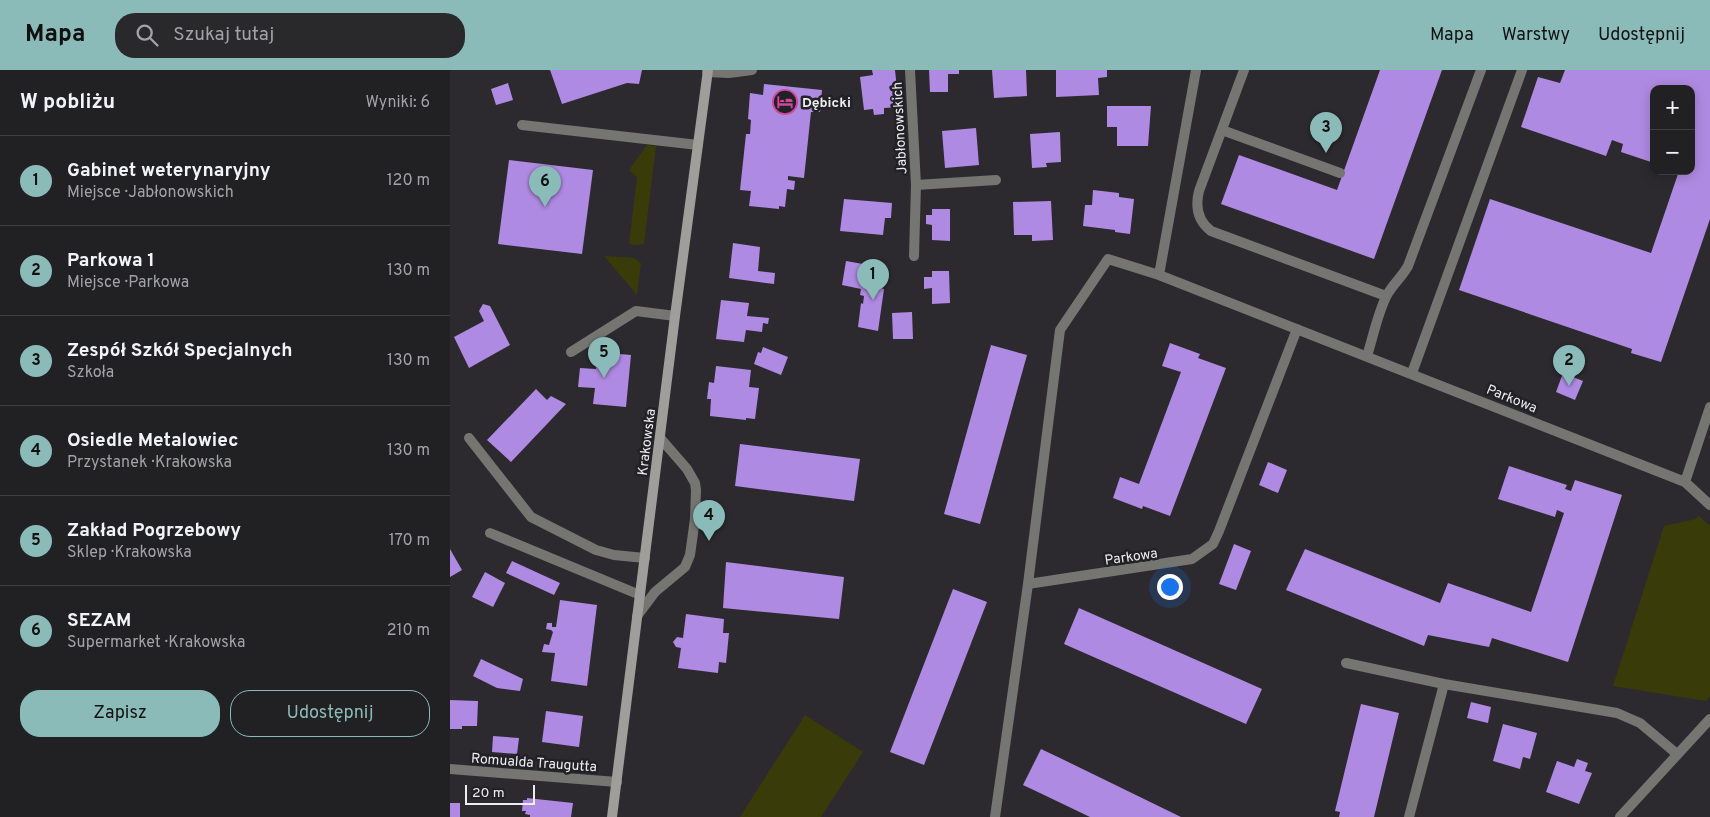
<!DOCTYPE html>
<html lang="pl">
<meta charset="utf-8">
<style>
body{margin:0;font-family:Overpass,sans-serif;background:#29282b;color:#f1f3f6}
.controls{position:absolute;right:15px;top:15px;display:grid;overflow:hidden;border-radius:10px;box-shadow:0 2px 12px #0003}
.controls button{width:45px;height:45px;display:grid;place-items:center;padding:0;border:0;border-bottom:1px solid #3e3e41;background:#212023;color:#f1f3f6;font:25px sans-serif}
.scale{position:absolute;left:15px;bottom:12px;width:70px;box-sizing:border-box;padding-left:5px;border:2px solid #edecf0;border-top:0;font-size:14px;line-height:18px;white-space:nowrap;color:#edecf0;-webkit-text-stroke:4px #222125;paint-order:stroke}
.you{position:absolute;left:719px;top:516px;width:18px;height:18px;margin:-12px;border:4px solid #fff;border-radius:50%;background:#1a73e8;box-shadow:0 0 0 8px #1a73e833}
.badge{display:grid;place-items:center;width:32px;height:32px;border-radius:50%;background:#8bbbb9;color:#111;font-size:16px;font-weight:700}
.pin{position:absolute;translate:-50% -41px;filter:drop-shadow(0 1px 2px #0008)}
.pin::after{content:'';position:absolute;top:26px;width:18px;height:15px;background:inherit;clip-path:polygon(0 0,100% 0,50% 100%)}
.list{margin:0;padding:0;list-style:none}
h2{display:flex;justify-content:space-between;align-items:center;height:65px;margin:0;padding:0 20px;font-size:21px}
h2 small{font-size:16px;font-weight:400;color:#a2a3a6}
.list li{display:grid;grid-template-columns:32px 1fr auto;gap:15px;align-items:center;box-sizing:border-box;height:90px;padding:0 20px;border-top:1px solid #3e3e41}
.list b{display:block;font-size:19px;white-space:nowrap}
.list p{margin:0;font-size:16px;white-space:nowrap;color:#a2a3a6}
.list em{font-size:16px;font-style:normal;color:#a2a3a6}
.actions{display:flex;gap:10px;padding:15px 20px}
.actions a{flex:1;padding:11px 0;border:1px solid #8bbbb9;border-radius:20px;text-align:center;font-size:18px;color:#8bbbb9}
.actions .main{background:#8bbbb9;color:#111}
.icon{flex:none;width:28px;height:28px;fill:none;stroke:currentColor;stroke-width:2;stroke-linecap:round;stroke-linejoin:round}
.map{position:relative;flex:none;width:1260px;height:747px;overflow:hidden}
header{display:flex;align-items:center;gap:30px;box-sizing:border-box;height:70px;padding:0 25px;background:#8bbbb9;color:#111}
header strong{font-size:24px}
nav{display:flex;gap:28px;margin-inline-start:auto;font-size:18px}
.search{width:350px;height:45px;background:#29282b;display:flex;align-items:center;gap:12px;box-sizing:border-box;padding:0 18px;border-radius:20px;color:#a2a3a6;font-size:19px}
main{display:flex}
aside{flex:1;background:#212023}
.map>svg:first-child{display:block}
</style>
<header>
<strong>Mapa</strong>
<div class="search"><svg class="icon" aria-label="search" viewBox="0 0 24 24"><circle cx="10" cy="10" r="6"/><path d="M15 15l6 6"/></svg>Szukaj tutaj</div>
<nav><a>Mapa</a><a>Warstwy</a><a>Udostępnij</a></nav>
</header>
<main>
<aside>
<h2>W pobliżu<small>Wyniki: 6</small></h2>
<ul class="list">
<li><span class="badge">1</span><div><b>Gabinet weterynaryjny</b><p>Miejsce · Jabłonowskich</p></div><em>120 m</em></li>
<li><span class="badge">2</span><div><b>Parkowa 1</b><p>Miejsce · Parkowa</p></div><em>130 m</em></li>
<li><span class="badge">3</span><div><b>Zespół Szkół Specjalnych</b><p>Szkoła</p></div><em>130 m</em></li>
<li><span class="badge">4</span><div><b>Osiedle Metalowiec</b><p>Przystanek · Krakowska</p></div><em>130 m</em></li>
<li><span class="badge">5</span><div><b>Zakład Pogrzebowy</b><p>Sklep · Krakowska</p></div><em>170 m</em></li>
<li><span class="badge">6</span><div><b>SEZAM</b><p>Supermarket · Krakowska</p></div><em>210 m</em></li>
</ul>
<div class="actions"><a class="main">Zapisz</a><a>Udostępnij</a></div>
</aside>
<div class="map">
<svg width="1260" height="747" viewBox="0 0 1260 747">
<rect width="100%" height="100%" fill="#2c2a2f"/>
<!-- green -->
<path fill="#393c08" d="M197 75 206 76 194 174 187 175 179 174 187 107 179 100Z
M154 186 184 188 191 193 187 225Z
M1249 446 1260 456V626L1256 631 1163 616 1214 456 1246 449Z
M355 645 413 682 371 747H290Z"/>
<!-- building -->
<path fill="#af8ae2" d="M100 0H192L189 14 177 13 112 34Z
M422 0H445L449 37 434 38V44L424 45 423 39 414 40 410 7 423 5Z
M479 0H509V4H498V22H480Z
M542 0H576L577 26 544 28Z
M606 0H657V7L648 8 649 25 606 27Z
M930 0H992L924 189 771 134 789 85 887 120Z
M1115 0H1260V149L1211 292 1181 283 1182 279 1009 220 1040 129 1201 183 1229 101H1241V19H1204V93L1171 82 1173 74 1162 70 1156 86 1071 57 1088 7 1110 13Z
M58 13 63 30 46 35 41 19Z
M314 14 372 20 370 42H361L354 108 338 106V110L345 111 344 120 337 119 335 137 329 136V139L299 136 301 121 290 120 296 64H300L301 50 298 49 300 23 313 25Z
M657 36H701L698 76H667V57H657Z
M526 58 529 95 495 98 492 61Z
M610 62 611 92 596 93 597 97 582 98 580 64Z
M59 90 143 100 132 184 48 174Z
M643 120 669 123V127L684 129 680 164 665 162V160L633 156 635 135H642Z
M394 129 442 133 441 148H435L433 165 390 161Z
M601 131 603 170 582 171V165H564L563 132Z
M482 139H500V171L482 170V155L476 154V145H482Z
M283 173 310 177 308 201 325 203 324 214 279 208Z
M396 191 430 197 427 217 434 219 428 261 408 257 411 233 413 234 414 226 410 225 411 219 392 215Z
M482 201H499L500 233 482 234V218L474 219V207H482Z
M271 230 299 233 297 246 319 248 318 254 313 253 312 262 296 260 294 272 266 269Z
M33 234 40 236 60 275 19 298 4 267 34 251 29 241Z
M462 242 463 269H443L442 243Z
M720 273 750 284 748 288 776 298 720 446 693 436 692 439 663 428 670 407 689 414 731 302 712 296Z
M541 275 577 285 530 454 494 444Z
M313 277 338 287 331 305 304 294 308 282 311 283Z
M148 282 181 285 176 337 143 334 145 318 128 317 130 298 146 299Z
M266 296 301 300 299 317 309 318 305 349 296 348V350L260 346 261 329H257L259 312 264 313Z
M1113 303 1133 311 1125 330 1106 322Z
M86 319 97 330 101 326 116 334 61 392 37 370Z
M290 374 410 389 404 431 285 416Z
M818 392 837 400 828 423 809 415Z
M1059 396 1117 415 1115 419 1121 421 1125 410 1172 425 1118 592 1042 568 1039 577 978 565 974 576 836 520 855 479 990 533 998 513 1081 542 1114 443 1107 440 1105 447 1048 429Z
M784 474 801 481 786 520 769 514Z
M0 479 12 500 0 507Z
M62 491 110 513 104 525 56 503Z
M276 492 394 507 389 549 273 538Z
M35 502 55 513 43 537 22 527Z
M503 519 537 532 474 695 440 682Z
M110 530 147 535 137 616 101 611 105 583 92 582 94 574 99 575 103 562 101 560 96 559 97 553H102V557H106Z
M629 538 812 619 796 654 614 574Z
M236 544 274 549 273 563H279L276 593 269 592 268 603 228 598 231 578 226 577 223 572 227 567 233 568Z
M31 589 73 609 70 621 47 618 23 606Z
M0 630 28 631 27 656H12V659H0Z
M1021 632 1041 637 1038 653 1017 648Z
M911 634 949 643 924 747H889L890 742 885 741Z
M96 641 133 646 129 677 92 672Z
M1053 654 1087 663 1080 689 1073 687 1070 699 1043 691Z
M43 666 69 668 67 684 42 682Z
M591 679 610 688 731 747H640L592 724 573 715Z
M1127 689 1138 693 1135 701 1142 703 1129 734 1096 722 1107 691 1124 697Z
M77 728 123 733 121 747H80V745L75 744 76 741H72L73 730H77Z
M0 733H10V747H0Z"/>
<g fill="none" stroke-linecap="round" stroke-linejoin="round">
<!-- lane -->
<path stroke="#757572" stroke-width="10" d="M794 0 749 121C745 137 748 151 761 161L936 226
M72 55 248 75
M772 60 890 103
M121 282 186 241 225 246
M917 286C923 267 928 242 937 225 943 214 952 207 958 196L1031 0
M962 303 1072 0
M19 368 81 447 146 480 164 485 195 488
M40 463 190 525
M187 546 205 522 235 497 240 485 245 449 246 420 245 413 237 399 211 369
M896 593 994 614 1167 643 1190 653 1227 684
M959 747 994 614"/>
<!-- street -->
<path stroke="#757572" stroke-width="10" d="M460 0 466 115 464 186
M257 2 279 3 302 0
M466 115 546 110
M709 205 746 0
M1235 412 1260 337
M578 514 742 489 763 474 769 461 847 259
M0 699 167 712
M545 747 578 514 610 260 658 189 709 205 1235 412 1260 435
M1170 747 1260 649"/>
<!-- secondary -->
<path stroke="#9f9e9a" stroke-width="10" d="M162 747 225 246 258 0"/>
</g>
<!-- icons -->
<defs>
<symbol id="hotel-ring" viewBox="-11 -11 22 22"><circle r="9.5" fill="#222125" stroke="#d1479c" stroke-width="1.5"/><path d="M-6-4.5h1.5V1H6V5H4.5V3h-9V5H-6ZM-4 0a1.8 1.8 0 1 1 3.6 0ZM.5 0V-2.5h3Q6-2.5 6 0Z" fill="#d1479c"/></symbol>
</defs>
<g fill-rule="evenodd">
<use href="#hotel-ring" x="321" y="18" width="28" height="28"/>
</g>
<g text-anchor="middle" stroke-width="5" stroke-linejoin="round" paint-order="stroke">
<!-- poi labels -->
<g font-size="14" font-weight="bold" fill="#edecf0" stroke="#222125" text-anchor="start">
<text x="352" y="37">Dębicki</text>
</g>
<!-- street labels -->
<g font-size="14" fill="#edecf0" stroke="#222125">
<text transform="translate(449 58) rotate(-93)" y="5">Jabłonowskich</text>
<text transform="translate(1062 328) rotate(22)" y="5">Parkowa</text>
<text transform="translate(196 372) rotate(-83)" y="5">Krakowska</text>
<text transform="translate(681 486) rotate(-8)" y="5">Parkowa</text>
<text transform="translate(84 692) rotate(4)" y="5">Romualda Traugutta</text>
</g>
</g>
</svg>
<div class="controls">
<button>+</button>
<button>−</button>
</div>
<div class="scale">20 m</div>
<div class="you"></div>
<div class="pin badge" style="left:423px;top:230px">1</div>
<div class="pin badge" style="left:1119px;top:316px">2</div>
<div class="pin badge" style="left:876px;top:83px">3</div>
<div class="pin badge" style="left:259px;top:471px">4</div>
<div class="pin badge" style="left:154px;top:308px">5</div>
<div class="pin badge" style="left:95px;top:137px">6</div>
</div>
</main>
